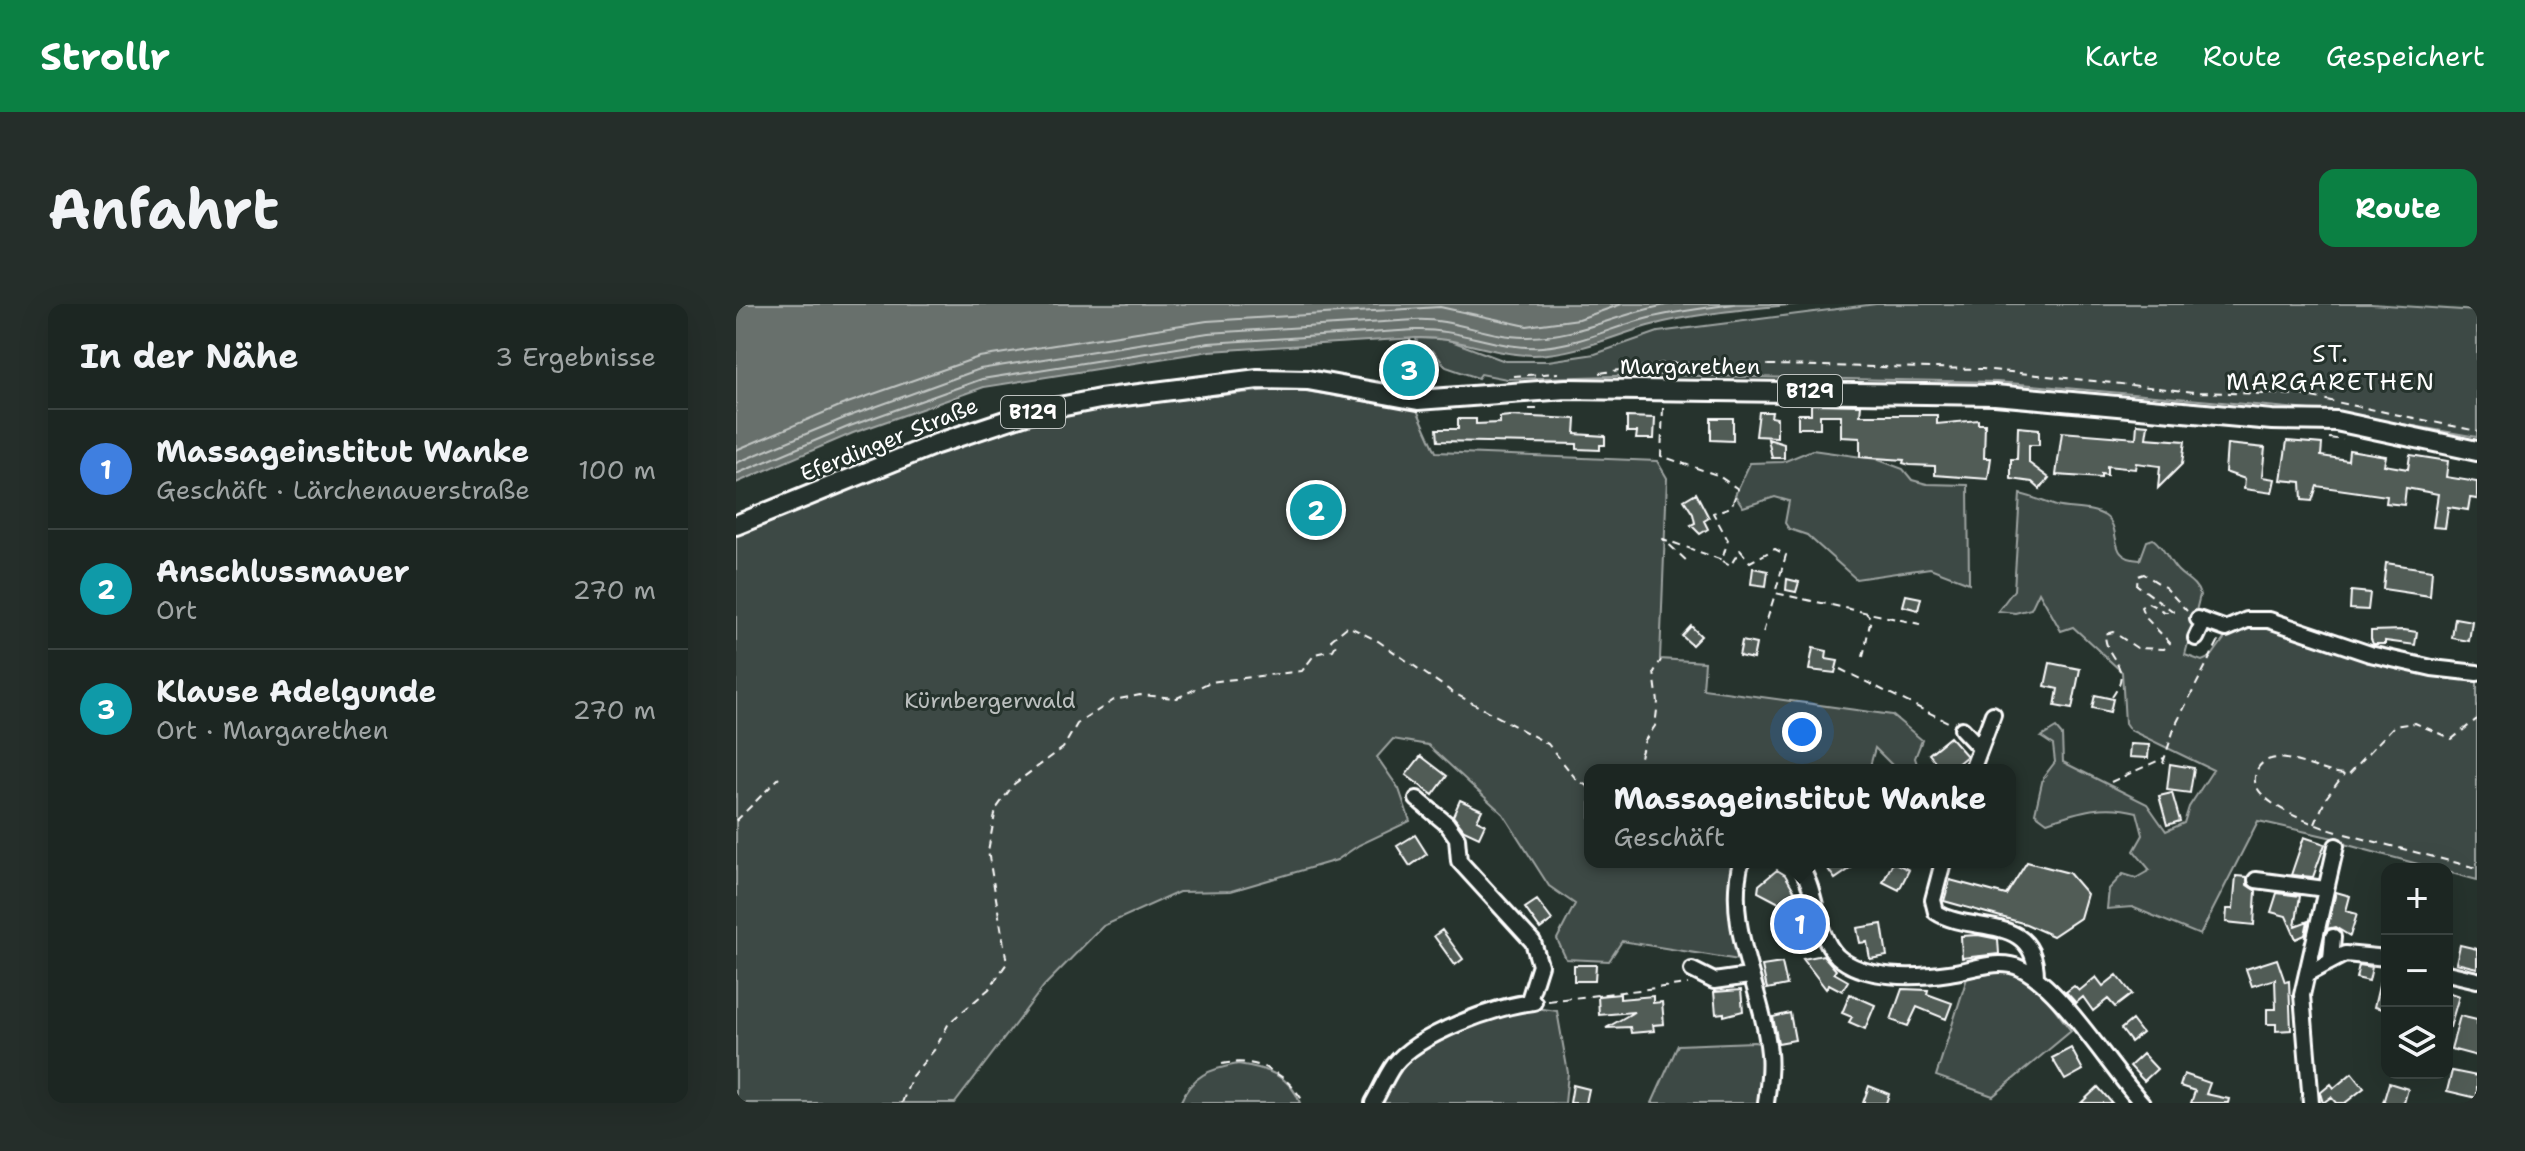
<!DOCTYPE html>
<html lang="de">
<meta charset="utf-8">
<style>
body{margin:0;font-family:"Shantell Sans",sans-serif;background:#252e2a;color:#f1f3f6}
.controls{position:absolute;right:24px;bottom:24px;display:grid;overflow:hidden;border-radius:16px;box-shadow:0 8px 32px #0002}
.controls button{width:72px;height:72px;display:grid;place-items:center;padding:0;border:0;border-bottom:2px solid #3a4340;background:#1c2622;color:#f1f3f6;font:40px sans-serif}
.you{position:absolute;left:1066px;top:428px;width:28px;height:28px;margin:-20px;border:6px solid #fff;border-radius:50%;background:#1a73e8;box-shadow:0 0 0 12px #1a73e833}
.badge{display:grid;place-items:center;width:52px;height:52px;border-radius:50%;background:#0b8043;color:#fff;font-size:26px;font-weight:700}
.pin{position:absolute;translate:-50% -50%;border:4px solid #fff;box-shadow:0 2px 8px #0006}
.popup{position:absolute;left:848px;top:460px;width:432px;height:104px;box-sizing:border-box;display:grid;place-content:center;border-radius:16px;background:#1c2622;filter:drop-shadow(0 2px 6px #0005);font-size:26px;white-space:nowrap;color:#a0a5a5}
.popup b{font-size:30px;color:#f1f3f6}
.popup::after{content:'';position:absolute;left:50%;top:100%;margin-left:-16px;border:16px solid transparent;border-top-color:#1c2622}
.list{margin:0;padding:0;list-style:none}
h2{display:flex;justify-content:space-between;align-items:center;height:104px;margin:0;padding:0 32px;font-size:34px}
h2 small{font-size:26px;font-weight:400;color:#a0a5a5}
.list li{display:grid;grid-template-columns:52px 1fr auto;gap:24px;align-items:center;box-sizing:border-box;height:120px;padding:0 32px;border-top:2px solid #3a4340}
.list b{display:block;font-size:30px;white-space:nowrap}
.list p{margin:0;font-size:26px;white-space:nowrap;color:#a0a5a5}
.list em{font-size:26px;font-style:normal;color:#a0a5a5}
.icon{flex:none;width:44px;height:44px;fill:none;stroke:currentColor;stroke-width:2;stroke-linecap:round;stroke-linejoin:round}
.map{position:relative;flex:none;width:1741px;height:799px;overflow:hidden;border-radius:16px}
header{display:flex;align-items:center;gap:48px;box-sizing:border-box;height:112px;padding:0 40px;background:#0b8043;color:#fff}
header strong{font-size:38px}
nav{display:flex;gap:44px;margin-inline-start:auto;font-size:28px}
.intro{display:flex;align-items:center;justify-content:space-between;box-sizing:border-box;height:192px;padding:0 48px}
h1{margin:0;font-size:56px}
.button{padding:20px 36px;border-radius:16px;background:#0b8043;color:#fff;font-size:28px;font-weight:700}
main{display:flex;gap:48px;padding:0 48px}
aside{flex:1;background:#1c2622;border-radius:16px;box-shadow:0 8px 32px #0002}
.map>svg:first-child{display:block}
</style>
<header>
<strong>Strollr</strong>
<nav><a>Karte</a><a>Route</a><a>Gespeichert</a></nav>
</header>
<div class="intro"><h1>Anfahrt</h1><a class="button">Route</a></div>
<main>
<aside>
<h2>In der Nähe<small>3 Ergebnisse</small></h2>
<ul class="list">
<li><span class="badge" style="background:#3f7fe0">1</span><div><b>Massageinstitut Wanke</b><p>Geschäft · Lärchenauerstraße</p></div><em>100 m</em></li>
<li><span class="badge" style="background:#0f9aa8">2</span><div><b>Anschlussmauer</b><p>Ort</p></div><em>270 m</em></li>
<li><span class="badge" style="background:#0f9aa8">3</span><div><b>Klause Adelgunde</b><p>Ort · Margarethen</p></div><em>270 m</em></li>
</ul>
</aside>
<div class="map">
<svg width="1741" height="799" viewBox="0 0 1741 799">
<rect width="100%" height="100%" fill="#26332d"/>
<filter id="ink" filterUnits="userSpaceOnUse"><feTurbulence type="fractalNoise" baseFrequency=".0125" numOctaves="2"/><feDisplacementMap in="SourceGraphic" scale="16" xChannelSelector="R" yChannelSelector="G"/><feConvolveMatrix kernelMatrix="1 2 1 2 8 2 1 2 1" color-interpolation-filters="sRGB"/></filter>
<g filter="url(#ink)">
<!-- green -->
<path fill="#3e4944" stroke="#9ea4a2" stroke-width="2" d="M1140 0H1635L1741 7V133L1597 108 1261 78 915 71 771 75 745 70 742 74 710 63 697 47 682 44 680 34 710 35 769 57H812L859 50 922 28Z
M552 84 681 106 700 148 921 157 931 174 924 355 969 358 967 385 1156 411 1186 436 1179 454 1183 466H1161L1139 444 1133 466H854V558H999L995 585 1003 656 886 637 873 657 830 655 821 635 839 600 813 582 767 510 692 441 657 435 641 453 663 485 674 517 623 541 601 556 495 587 443 588 367 622 308 682 219 799H0V228L26 222 187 150 327 108Z
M1076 146 1140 155 1167 165 1176 176 1191 180 1232 181 1233 279 1194 264 1120 275 1071 231 1053 225 1049 219 1053 197 1039 193 1007 203 999 191 1014 159 1047 158Z
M1284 190C1297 193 1308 198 1320 202 1335 206 1355 203 1369 212 1388 225 1369 255 1404 256L1411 237 1417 235C1429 244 1432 257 1442 267 1450 275 1460 278 1464 291L1449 351 1466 357 1475 353 1493 328 1522 318 1741 375V576L1608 540 1597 534 1522 517 1464 631 1396 603 1371 605 1373 585 1387 570 1400 574 1414 566 1398 547 1407 531 1401 508C1368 499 1343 507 1311 518L1299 509 1307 474 1319 458 1317 441 1305 433 1320 424 1326 431 1327 458 1411 500 1430 527 1448 519 1453 503 1477 466 1394 426 1389 419 1386 368 1337 323 1325 327 1303 288 1295 305 1279 309 1262 307 1278 286Z
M1275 666 1302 682 1335 727 1257 792 1200 772 1231 674Z
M792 703 821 707 832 769 829 799H641L659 766 700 732Z
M1018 738 1028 740V799H916L942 741Z
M502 760C530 764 554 771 564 799H444C456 771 474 765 502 760Z"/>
<!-- water -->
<path fill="#67706c" stroke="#a4a9a7" stroke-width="2" d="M0 0H1064C1014 5 960 9 912 22 878 32 848 46 812 50 766 56 725 32 680 34L474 47 248 83 117 129 0 179Z"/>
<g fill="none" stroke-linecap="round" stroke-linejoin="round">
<!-- shore -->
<path stroke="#c2c6c4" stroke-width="2" d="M0 146 106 101 243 53 471 17 704 3 791 22 843 15 886 0
M0 159 111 113 244 65 472 29 679 16C717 14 751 33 789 33 841 34 885 8 935 0
M0 170 114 122 246 75 473 39 679 26C723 24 762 46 806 43 845 40 876 23 913 14 941 7 970 4 998 0"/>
</g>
<!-- building -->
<path fill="#515c57" stroke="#fff" stroke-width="2" d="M673 56 689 72 678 83 665 81 656 72Z
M1075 100 1125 101 1124 111H1201V120L1242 116V120H1249L1248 154H1255L1252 175 1199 171V162L1174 161 1167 159 1168 156 1124 153V134L1105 133V111H1084V124H1062V110H1075Z
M1023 108H1036L1035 113 1041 114V133L1020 132Z
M774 112 840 115 839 130 869 132V141H864V146L841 145V140L702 137 701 125H722V115H740V120L764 119V113Z
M891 113 919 114 918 135H900L901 128H891Z
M975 114H997V137L975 136Z
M1401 120 1412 121 1410 134 1449 137 1446 160 1422 184 1424 162 1400 159 1399 165 1371 162V171L1365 170V174L1320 171 1326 128 1400 134Z
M1282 123 1303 125V141H1293V159L1313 174 1304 185 1296 178 1275 175V155H1281Z
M1032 135 1048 140V154H1036Z
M1551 137 1586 140 1585 152 1612 156 1613 146 1650 152 1648 161 1672 165 1674 151 1712 157 1710 173 1741 178V195L1734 194 1732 206 1712 203 1709 224 1697 223 1702 190 1670 184 1668 201 1650 199 1651 192 1581 182 1576 197 1566 196 1565 178 1545 176Z
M1491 140 1529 144 1526 173 1539 175 1536 189 1508 185 1509 175 1489 168Z
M960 189 973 214 968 217 972 225 964 230 955 221 959 219 957 210 948 196Z
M1650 259 1696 266 1694 292 1647 285Z
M1017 264 1032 267 1030 282 1015 280Z
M1051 275 1063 278 1060 288 1050 286Z
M1615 287 1634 289 1632 306 1614 305Z
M1170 291 1185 294 1182 306 1167 302Z
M1719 314 1736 317 1733 337 1716 334Z
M955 322 965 332 956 341 946 332Z
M1668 326 1681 328 1679 341 1649 337V340H1637L1635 335V327Z
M1006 337 1020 340 1017 355 1003 352Z
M1077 344 1091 347 1090 355 1102 357 1099 369 1073 366Z
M1314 359 1344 365 1336 405 1319 402 1322 385 1309 382Z
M1359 391 1377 395 1374 408 1356 404Z
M1214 433 1231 452 1214 466H1206L1193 450Z
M1394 440 1413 441 1412 454 1393 453Z
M685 452 711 472 697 491 670 471Z
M1434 460 1458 464 1454 489 1431 486Z
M1436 489 1444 517 1431 521 1423 492Z
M724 496 746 506 741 516 749 520 743 533 728 526 717 512Z
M679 531 691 550 674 562 661 542Z
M1568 533 1589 540 1577 573 1555 571Z
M1087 558H1124L1099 575Z
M1157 558 1173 566 1163 586 1147 578Z
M1291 558 1333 569 1351 590 1344 614 1317 632 1290 620 1208 597 1214 576 1270 591Z
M1041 566 1049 571 1059 588 1043 599 1022 588 1023 581Z
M1500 572 1511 573V581L1520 587 1518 621 1490 618 1491 605H1497Z
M1600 588 1614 592 1610 607 1621 610 1614 632 1599 623 1591 625Z
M1541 589 1564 592 1559 622 1572 617 1569 631 1560 635 1550 612 1535 608Z
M801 596 816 616 804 625 789 604Z
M1067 610 1073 633 1054 638 1043 616Z
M1146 620 1151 652 1134 655 1131 638 1124 639 1121 624Z
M706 626 727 655 719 661 698 632Z
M1242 631 1262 635 1263 650 1226 654 1225 632Z
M1724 641 1741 645V664L1720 659Z
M1087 651 1100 666 1098 669 1112 677 1106 687 1093 680 1090 685 1067 655Z
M1541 655 1549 678 1553 677 1555 726 1540 727V720H1531V705H1540L1539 675 1516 682 1510 665Z
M1046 659 1051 681 1031 685 1026 662Z
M838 661H860L859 677H838Z
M1623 661 1636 663 1633 677 1620 674Z
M1647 665 1651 666V706L1638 703Z
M1381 671 1396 690 1379 703 1372 695 1357 707 1347 693 1340 699 1330 688 1338 682 1343 687 1360 673 1367 682Z
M1166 685 1192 686 1191 690 1216 699 1210 715 1181 703 1172 722 1155 716Z
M1005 686 1007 707 988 712V709L980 710 978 688Z
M1711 688 1723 692 1714 723H1711Z
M884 690V695L917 692V699L926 698 928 720 917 721 918 727 895 729 894 723 870 724 898 708 863 711 862 692Z
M1114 690 1139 701 1129 725 1113 718 1116 713 1106 709Z
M1054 709 1059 736 1042 739 1037 713Z
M1724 712 1741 716V752L1715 745Z
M1396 716 1406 729 1395 738 1385 725Z
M1335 744 1347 766 1329 776 1316 754Z
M1407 750 1421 765 1408 777 1394 762Z
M1716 767 1741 772V794L1711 787Z
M1616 769 1628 784 1609 799H1600L1595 793 1587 799 1584 789 1595 780 1598 784Z
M1448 770 1474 779 1470 790 1493 795 1492 799H1455L1459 787 1444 782Z
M1653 779 1672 785 1668 799H1647Z
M837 781 853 785 850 799H834Z
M1133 782 1153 790 1150 799H1127Z
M1362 783 1376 799H1345Z"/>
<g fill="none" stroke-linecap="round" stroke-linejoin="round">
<defs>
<path id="minor" d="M1462 315 1490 325 1511 316H1533L1634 350 1696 364 1741 369
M1460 334 1468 317
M1226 425 1244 444
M1236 466 1257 410
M681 495 711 520 721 534 723 557 797 638 804 661 792 699
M1005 558C988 623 1027 685 1033 749 1035 766 1032 782 1030 799
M1061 558C1083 585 1077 627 1101 652 1127 676 1180 674 1213 669 1236 666 1262 654 1284 664 1324 682 1374 764 1406 799
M1207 558 1197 596 1200 608C1234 631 1300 608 1300 673
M1520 576 1589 585
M1595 655 1597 633
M956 666 978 677 1013 672
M1711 669 1741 676
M1571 670 1609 650 1651 654
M637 799C644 787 650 772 658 761 681 731 761 701 798 698
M1575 799 1566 691 1600 542"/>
<path id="major" d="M0 221 200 140 293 109 364 95 522 75 572 76 682 96 830 85 1259 91 1536 116 1600 117 1741 147"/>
</defs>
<!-- minor casing -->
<use href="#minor" stroke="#fff" stroke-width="20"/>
<!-- major casing -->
<use href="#major" stroke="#fff" stroke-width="24"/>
<!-- path -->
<path stroke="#fff" stroke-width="2" stroke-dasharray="8 6" stroke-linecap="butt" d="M674 35 675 41 680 40 681 45
M864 69 929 59 1246 65 1459 88 1566 91 1741 127
M777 72 822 69
M927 104 925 152 981 171 1002 185 995 203 977 209 992 236 986 256 927 235 952 258
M793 105H802
M1593 134 1607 136
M986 257 994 262 1004 246 1014 258 1039 245 1050 251 1039 289 1184 320
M1027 329 1039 290
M1127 353 1135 314 1130 309
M1104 365 1214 419
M1376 393C1399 361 1369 357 1369 330L1377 328 1401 344 1428 345 1434 339 1409 313 1405 303 1412 299 1429 308H1438L1401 281 1402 272 1408 270 1430 284 1451 307
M1427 459 1439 422 1483 336
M900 466 909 436 919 422 922 398 918 368 925 356
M1375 478 1428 454
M0 517 43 474
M1579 520 1590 494 1608 470
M1601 528C1581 522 1515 499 1519 473 1520 464 1526 457 1535 455 1555 450 1589 471 1613 470L1658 422 1679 419 1716 435 1741 415
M1609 530 1741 564
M812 697 952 680
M486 760C521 753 551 769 568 799
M166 799 176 772 199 745 213 719 253 685 271 659 252 547 260 505 278 480 327 444 341 420 378 396 404 391 441 394 474 378 566 367 579 350 597 346 600 341 595 336 612 322 642 337 716 388 812 440 840 475 854 484"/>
<!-- minor -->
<use href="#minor" stroke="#26332d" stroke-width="14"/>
<!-- major -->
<use href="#major" stroke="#26332d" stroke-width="18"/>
</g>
</g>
<g text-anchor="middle" stroke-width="6" stroke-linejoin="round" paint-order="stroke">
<!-- shield labels -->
<g fill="#26332d" stroke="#bec2c0" stroke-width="2">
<rect x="1042" y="71" width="64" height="32" rx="6"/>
<rect x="265" y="92" width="64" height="32" rx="6"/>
</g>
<g font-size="20" font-weight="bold" fill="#fff">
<text x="1074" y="94">B129</text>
<text x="297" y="115">B129</text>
</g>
<!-- street labels -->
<g font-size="22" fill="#fff" stroke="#26332d">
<text x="954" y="70">Margarethen</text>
<text transform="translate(153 135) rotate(-22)" y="8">Eferdinger Straße</text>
</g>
<!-- park labels -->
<g font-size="22" fill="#bbbfbe" stroke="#26332d">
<text x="254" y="404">Kürnbergerwald</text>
</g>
<!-- neighbourhood labels -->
<g font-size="24" letter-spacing="2" fill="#fff" stroke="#26332d">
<text x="1595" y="58">ST.<tspan x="1595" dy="28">MARGARETHEN</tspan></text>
</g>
</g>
</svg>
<div class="controls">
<button>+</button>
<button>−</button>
<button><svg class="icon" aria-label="layers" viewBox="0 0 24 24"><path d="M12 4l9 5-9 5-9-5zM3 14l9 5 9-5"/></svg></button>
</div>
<div class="you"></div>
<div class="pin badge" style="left:1064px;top:620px;background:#3f7fe0">1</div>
<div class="popup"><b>Massageinstitut Wanke</b>Geschäft</div>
<div class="pin badge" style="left:580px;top:206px;background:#0f9aa8">2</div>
<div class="pin badge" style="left:673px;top:66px;background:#0f9aa8">3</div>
</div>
</main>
